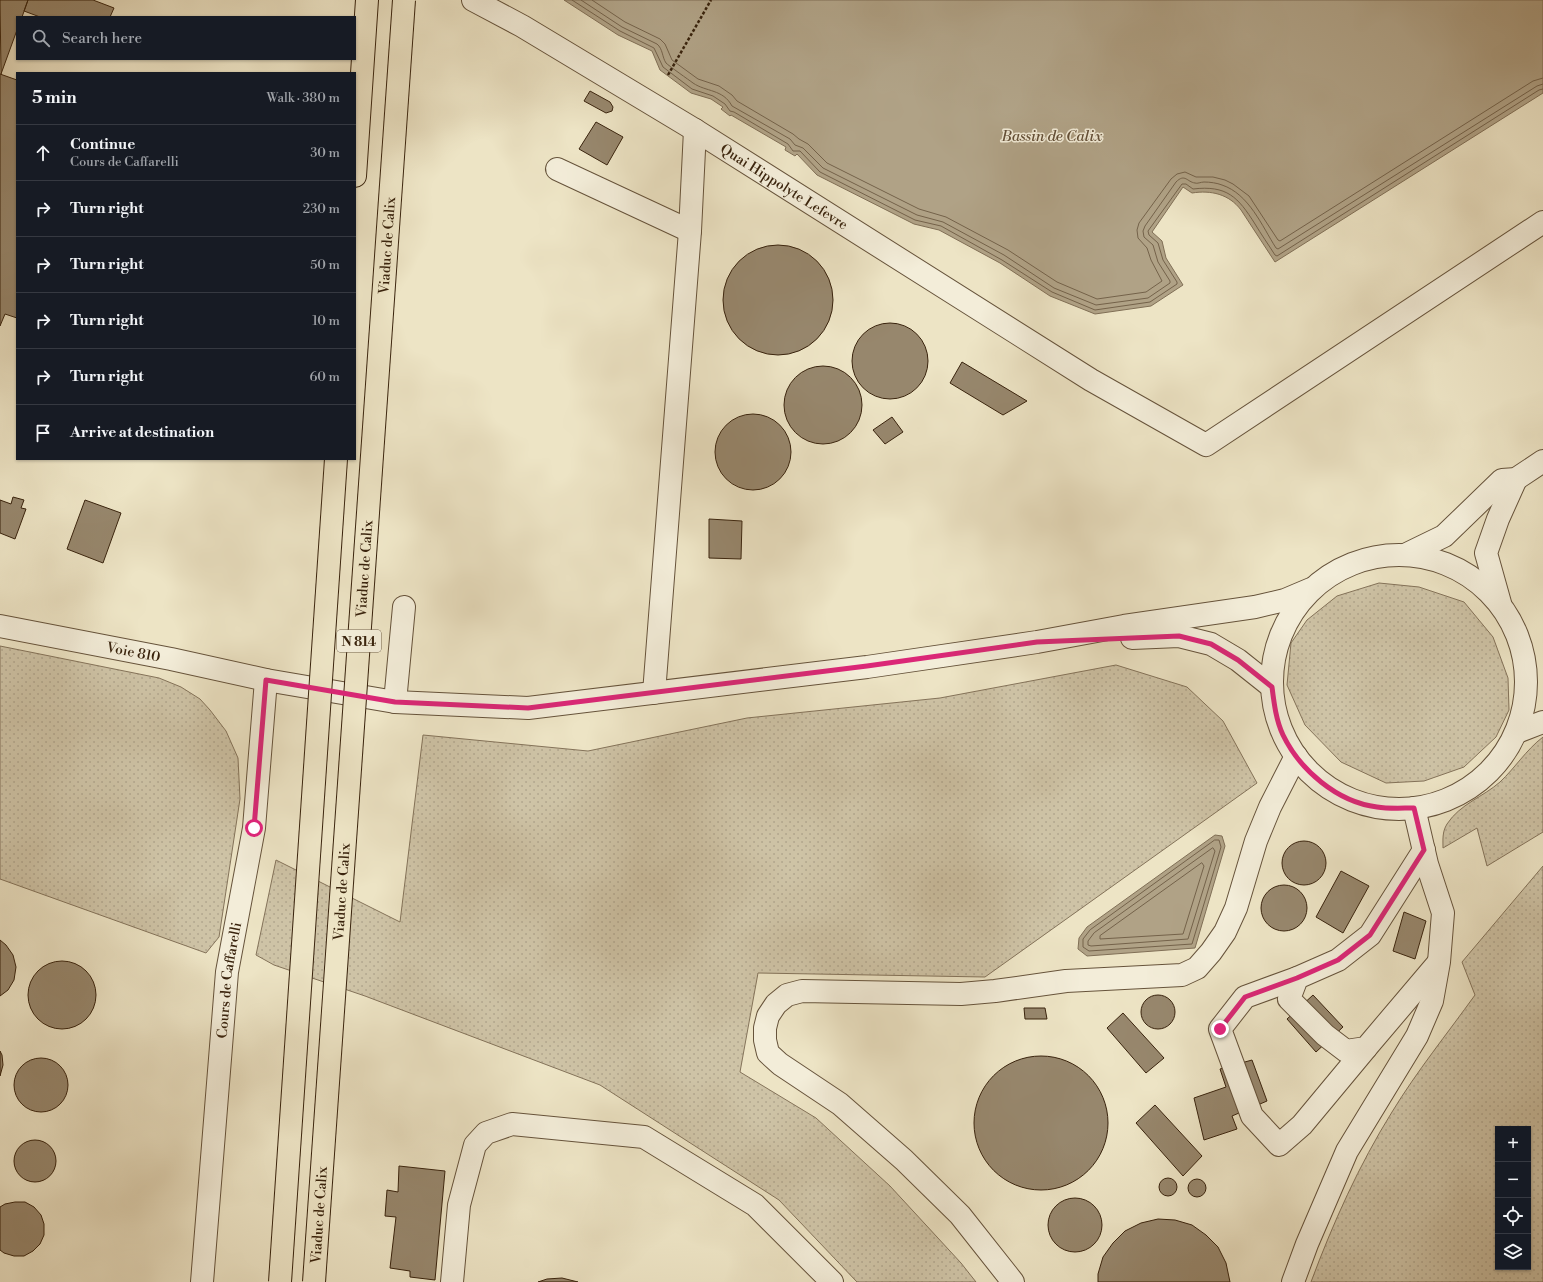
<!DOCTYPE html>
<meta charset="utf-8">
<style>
body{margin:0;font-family:"Libre Bodoni",serif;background:#242831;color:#f1f3f6}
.controls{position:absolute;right:12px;bottom:12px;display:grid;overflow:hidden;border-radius:0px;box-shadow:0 1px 3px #0004}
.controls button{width:36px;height:36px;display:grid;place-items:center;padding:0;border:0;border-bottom:1px solid #363941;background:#171b24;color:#f1f3f6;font:20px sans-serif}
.stop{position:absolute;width:12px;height:12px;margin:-9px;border:3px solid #db2777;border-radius:50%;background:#fff}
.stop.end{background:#db2777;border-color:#fff;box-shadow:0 1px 4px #0008}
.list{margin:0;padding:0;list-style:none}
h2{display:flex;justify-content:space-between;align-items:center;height:52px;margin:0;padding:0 16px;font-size:17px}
h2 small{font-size:13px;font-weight:400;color:#9ea1a6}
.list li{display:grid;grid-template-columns:26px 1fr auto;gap:12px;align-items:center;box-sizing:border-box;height:56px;padding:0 16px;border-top:1px solid #363941}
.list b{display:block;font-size:15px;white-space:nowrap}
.list p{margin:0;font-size:13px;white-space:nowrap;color:#9ea1a6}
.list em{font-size:13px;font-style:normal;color:#9ea1a6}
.icon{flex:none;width:22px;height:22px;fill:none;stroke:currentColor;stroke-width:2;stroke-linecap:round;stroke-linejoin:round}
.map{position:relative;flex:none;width:1543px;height:1282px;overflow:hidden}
.search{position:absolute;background:#171b24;box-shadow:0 1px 3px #0004;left:16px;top:16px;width:340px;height:44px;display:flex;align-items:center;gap:10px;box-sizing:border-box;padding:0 14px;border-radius:0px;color:#9ea1a6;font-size:15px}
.panel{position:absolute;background:#171b24;box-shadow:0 1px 3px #0004;left:16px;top:72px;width:340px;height:388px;border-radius:0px}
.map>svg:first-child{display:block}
</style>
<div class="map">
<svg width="1543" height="1282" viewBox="0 0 1543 1282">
<defs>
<pattern id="grass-dots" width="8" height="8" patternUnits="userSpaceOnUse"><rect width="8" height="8" fill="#cec3a6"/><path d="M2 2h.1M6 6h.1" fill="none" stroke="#b2a78e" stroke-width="1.8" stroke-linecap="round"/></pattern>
</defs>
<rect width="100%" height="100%" fill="#ede4c5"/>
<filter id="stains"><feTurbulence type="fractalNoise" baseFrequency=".005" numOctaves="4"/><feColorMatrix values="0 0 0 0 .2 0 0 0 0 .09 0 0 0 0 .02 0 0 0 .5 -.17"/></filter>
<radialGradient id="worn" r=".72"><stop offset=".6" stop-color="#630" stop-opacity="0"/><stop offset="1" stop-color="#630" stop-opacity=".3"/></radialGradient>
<!-- grass -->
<path fill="url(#grass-dots)" stroke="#84735a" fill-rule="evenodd" d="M1379 583 1419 587 1464 602 1493 637 1508 678 1509 710 1496 737 1464 767 1424 781 1386 783 1341 762 1305 725 1287 685 1291 643 1307 620 1337 596Z
M0 646 159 678 181 687 200 699 210 710 226 731 238 758 240 799 219 937 206 953 0 879Z
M1116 665 1187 687 1223 721 1257 783 985 977 758 973 740 1072 816 1118 890 1186 961 1263 976 1282H857L779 1200 600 1085 365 996 274 965 256 955 276 860 400 922 423 735 588 751 747 718 940 698Z
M1543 737V832L1487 866 1477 828 1443 848C1443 840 1442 832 1447 824 1460 804 1483 797 1500 782 1515 768 1526 750 1543 737Z
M1543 866V1282H1311C1333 1223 1359 1165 1392 1112 1417 1071 1447 1034 1475 995L1462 962ZM1498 1129H1528V1267H1498Z"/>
<!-- water -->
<path fill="#b0a286" stroke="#806f56" d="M564 0H1543V93L1275 262 1241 210C1229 194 1211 190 1192 193L1183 187 1152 232 1162 241 1166 258 1183 285 1151 306 1095 314 1050 296 1000 263 939 230 914 224 817 175 797 154 795 156 785 150 786 147 731 115 730 116 721 109 723 107 711 99 691 93 660 70 652 51 618 35Z
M1215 835 1222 836 1225 846 1195 948 1087 956 1078 949 1079 938 1087 927Z"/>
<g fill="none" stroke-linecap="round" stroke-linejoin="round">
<!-- shore -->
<path stroke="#74624a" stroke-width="1" d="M572 0 620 31 654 48 663 67 692 89 713 96 725 104 730 111 734 112 788 144 793 151H800L820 172 915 220 941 226 1002 260 1052 292 1095 310 1150 302 1177 284V282L1163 260 1158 243 1149 235 1148 231 1182 184H1186L1193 189C1227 185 1238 197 1255 224 1261 234 1268 244 1275 255L1277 256 1539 90 1543 89
M581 0 622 27 657 44C663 49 662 57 666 63 669 66 689 80 693 83 706 92 723 89 732 106L790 139 795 145 803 148 823 168 917 215 943 222 1004 255 1054 288 1096 305 1148 298 1170 283V281L1158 262 1153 245 1144 237 1143 231 1145 226 1176 182C1185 173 1187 182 1195 183 1197 184 1201 182 1204 182 1210 182 1217 183 1222 185 1249 194 1262 226 1276 248L1278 249 1537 86 1543 84
M592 0 625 22 660 39 665 44 672 60 698 79 719 86 732 95 737 101 793 134 799 139 808 144 827 163 919 209 946 217 1008 250 1057 282 1097 299 1146 292 1162 281 1151 260 1147 248 1138 238 1137 230 1139 223 1171 179 1177 174 1185 172 1196 177H1213L1225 180 1233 184 1249 196 1278 240 1280 241 1533 81 1543 78
M1215 840H1219L1221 847 1192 944 1089 951 1083 947V939L1090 930Z
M1213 848 1215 851 1188 939 1091 946 1088 945V941L1094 933Z
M1202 863 1204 866 1183 934 1100 939V936Z"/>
</g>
<!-- building -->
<path fill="#97876d" stroke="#39230d" d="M0 0H28L22 17H17V30L1 74Z
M28 0H93L114 8 110 17H40L24 11Z
M0 74 17 80V318L5 314 0 326Z
M590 91 610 102 613 107 612 111 606 113 584 101Z
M596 122 623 137 607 165 579 149Z
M723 300a55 55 0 1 1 110 0a55 55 0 1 1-110 0Z
M852 361a38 38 0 1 1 76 0a38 38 0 1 1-76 0Z
M962 362 1027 401 1003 415 950 383Z
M784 405a39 39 0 1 1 78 0a39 39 0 1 1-78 0Z
M715 452a38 38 0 1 1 76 0a38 38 0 1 1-76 0Z
M892 417 903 432 885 444 873 430Z
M13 497 24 500 21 508 26 509 15 539 0 533V500L11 504Z
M85 500 121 513 103 563 67 549Z
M709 519 742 521 741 559 709 558Z
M1282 863a22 22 0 1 1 44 0a22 22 0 1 1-44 0Z
M1341 871 1369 886 1343 933 1316 917Z
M1261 908a23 23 0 1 1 46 0a23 23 0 1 1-46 0Z
M1404 912 1426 921 1415 959 1393 951Z
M0 940 6 945 13 955 16 967 14 980 8 990 0 996Z
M28 995a34 34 0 1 1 68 0a34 34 0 1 1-68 0Z
M1313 995 1343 1027 1316 1052 1287 1019Z
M1141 1012a17 17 0 1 1 34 0a17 17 0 1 1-34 0Z
M1024 1008H1045L1047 1019H1025Z
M1123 1013 1164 1058 1146 1073 1107 1028Z
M0 1051 2 1055 3 1065 0 1076Z
M974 1123a67 67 0 1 1 134 0a67 67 0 1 1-134 0Z
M14 1085a27 27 0 1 1 54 0a27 27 0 1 1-54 0Z
M1252 1060 1267 1101 1232 1116 1237 1129 1204 1140 1194 1098 1226 1087 1220 1069Z
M1155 1105 1202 1156 1183 1176 1136 1123Z
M14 1161a21 21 0 1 1 42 0a21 21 0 1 1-42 0Z
M399 1166 445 1171 435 1280 410 1277V1271L390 1268 396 1217 385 1216 387 1190 398 1192Z
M1159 1187a9 9 0 1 1 18 0a9 9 0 1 1-18 0Z
M1188 1188a9 9 0 1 1 18 0a9 9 0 1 1-18 0Z
M1048 1225a27 27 0 1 1 54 0a27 27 0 1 1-54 0Z
M15 1202H25L34 1207 41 1215 44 1224V1235L40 1244 33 1251 24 1256H14L4 1253 0 1250V1207L5 1204Z
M1158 1219 1175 1220 1192 1225 1206 1235 1218 1247 1226 1263 1230 1282H1098V1274L1103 1257 1113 1243 1125 1231 1141 1223Z
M562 1278 578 1282H538L547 1279Z"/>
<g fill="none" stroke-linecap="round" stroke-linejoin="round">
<defs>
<g id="minor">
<path id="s1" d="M473 0 522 26 695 130 1091 380 1206 445 1543 222"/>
<path d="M557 169 690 231"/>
<path d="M1407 554 1444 536 1502 480 1516 479 1543 461"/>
<circle cx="1399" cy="682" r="127"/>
<path d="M1500 603 1486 553 1498 519 1516 479"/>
<path id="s2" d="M0 626 171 659 266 680 395 702 528 708 867 667 1037 642 1124 626 1255 607 1285 600 1311 589"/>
<path d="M1132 638 1179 636 1211 644 1238 660 1272 687"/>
<path d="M654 693 690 231 695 130"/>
<path d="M395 702 404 607"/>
<path d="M1517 732 1543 722"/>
<path d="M1424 850 1370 935 1338 960 1297 978 1289 999 1325 1035 1346 1051 1366 1048 1438 963"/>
<path d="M1297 978 1245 997 1220 1029 1252 1116 1279 1145 1302 1125 1366 1048"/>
<path id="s3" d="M202 1282 227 972 254 828 266 680"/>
<path d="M452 1282 459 1205 475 1145 486 1133 512 1124 644 1137 755 1205 832 1282"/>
<path d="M1013 1282 960 1215 904 1160 840 1104 780 1064 768 1053 765 1040V1028L768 1016 776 1004 787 995 802 991 961 994 995 991 1066 981 1182 975 1197 968 1211 952 1225 932 1236 908 1256 841 1270 807 1296 756"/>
<path d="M1293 1282 1307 1244 1347 1151 1417 1036 1432 1001 1439 962 1443 913 1427 864 1414 808"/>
</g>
<path id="highway" d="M355 176 367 0"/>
</defs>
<!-- minor casing -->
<use href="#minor" stroke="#66533b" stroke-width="24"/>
<!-- highway casing -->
<use href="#highway" stroke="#39230d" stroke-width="24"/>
<!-- path -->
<path stroke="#39230d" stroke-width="2.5" stroke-dasharray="3 2" stroke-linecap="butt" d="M668 75 711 0"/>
<!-- minor -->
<use href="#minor" stroke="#f3edd9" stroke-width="22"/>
<!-- highway -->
<use href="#highway" stroke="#ede4c5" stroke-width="22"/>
<defs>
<g id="highway-bridge">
<path d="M280 1282 336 459"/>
<path id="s4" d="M314 1282 404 0"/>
</g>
</defs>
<!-- highway-bridge casing -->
<use href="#highway-bridge" stroke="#39230d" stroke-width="24" stroke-linecap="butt"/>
<!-- highway-bridge -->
<use href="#highway-bridge" stroke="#ede4c5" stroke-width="22"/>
</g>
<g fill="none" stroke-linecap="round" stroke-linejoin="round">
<!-- route -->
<path stroke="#db2777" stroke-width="5" d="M254 828 266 680 395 702 528 708 867 666 1037 642 1179 636 1211 644 1238 660 1272 687C1274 703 1276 720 1283 735 1300 770 1337 802 1377 807 1389 809 1402 808 1414 808L1424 850 1370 935 1338 960 1297 978 1245 997 1220 1029"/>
</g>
<g text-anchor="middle" stroke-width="3" stroke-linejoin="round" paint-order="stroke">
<!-- shield labels -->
<rect fill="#f3edd9" stroke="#71604a" stroke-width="1" x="337" y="630" width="44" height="22" rx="3"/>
<g font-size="13" font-weight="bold" fill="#39230d">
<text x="359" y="646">N 814</text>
</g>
<!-- street labels -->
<g font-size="14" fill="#39230d" stroke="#f3edd9">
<text dy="5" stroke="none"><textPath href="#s1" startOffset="363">Quai Hippolyte Lefevre</textPath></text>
<text dy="5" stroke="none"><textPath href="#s4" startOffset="1039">Viaduc de Calix</textPath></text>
<text dy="5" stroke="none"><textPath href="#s4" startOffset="715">Viaduc de Calix</textPath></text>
<text dy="5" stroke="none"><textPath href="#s2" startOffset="136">Voie 810</textPath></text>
<text dy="5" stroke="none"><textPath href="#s4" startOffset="391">Viaduc de Calix</textPath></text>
<text dy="5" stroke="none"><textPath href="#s3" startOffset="303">Cours de Caffarelli</textPath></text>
<text dy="5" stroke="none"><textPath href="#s4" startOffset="67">Viaduc de Calix</textPath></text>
</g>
<!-- water labels -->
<g font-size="15" font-style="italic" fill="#634f37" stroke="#f3edd9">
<text x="1052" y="141">Bassin de Calix</text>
</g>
</g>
<rect width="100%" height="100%" filter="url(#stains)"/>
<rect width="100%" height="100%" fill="url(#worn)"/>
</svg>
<div class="controls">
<button>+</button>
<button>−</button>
<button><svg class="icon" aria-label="locate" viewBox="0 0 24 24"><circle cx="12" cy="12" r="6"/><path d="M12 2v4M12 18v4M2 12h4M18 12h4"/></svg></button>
<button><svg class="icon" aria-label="layers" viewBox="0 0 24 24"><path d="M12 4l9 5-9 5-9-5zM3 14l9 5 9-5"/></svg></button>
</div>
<div class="stop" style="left:254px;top:828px"></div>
<div class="stop end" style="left:1220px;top:1029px"></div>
<div class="search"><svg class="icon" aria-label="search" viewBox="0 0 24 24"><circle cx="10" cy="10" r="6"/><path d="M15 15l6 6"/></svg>Search here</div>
<section class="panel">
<h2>5 min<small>Walk · 380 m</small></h2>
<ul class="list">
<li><svg class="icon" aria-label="ahead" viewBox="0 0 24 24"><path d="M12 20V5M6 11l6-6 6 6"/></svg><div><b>Continue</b><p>Cours de Caffarelli</p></div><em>30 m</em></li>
<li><svg class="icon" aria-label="right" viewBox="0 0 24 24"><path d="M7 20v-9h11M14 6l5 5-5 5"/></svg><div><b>Turn right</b></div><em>230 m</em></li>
<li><svg class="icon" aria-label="right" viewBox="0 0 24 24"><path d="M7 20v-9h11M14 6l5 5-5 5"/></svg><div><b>Turn right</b></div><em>50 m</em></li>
<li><svg class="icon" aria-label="right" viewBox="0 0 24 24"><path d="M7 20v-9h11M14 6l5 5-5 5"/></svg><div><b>Turn right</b></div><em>10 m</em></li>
<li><svg class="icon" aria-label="right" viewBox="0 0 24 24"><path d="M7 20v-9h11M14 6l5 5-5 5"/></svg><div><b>Turn right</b></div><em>60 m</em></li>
<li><svg class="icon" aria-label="arrive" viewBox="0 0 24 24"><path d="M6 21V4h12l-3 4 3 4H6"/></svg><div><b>Arrive at destination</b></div></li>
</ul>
</section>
</div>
